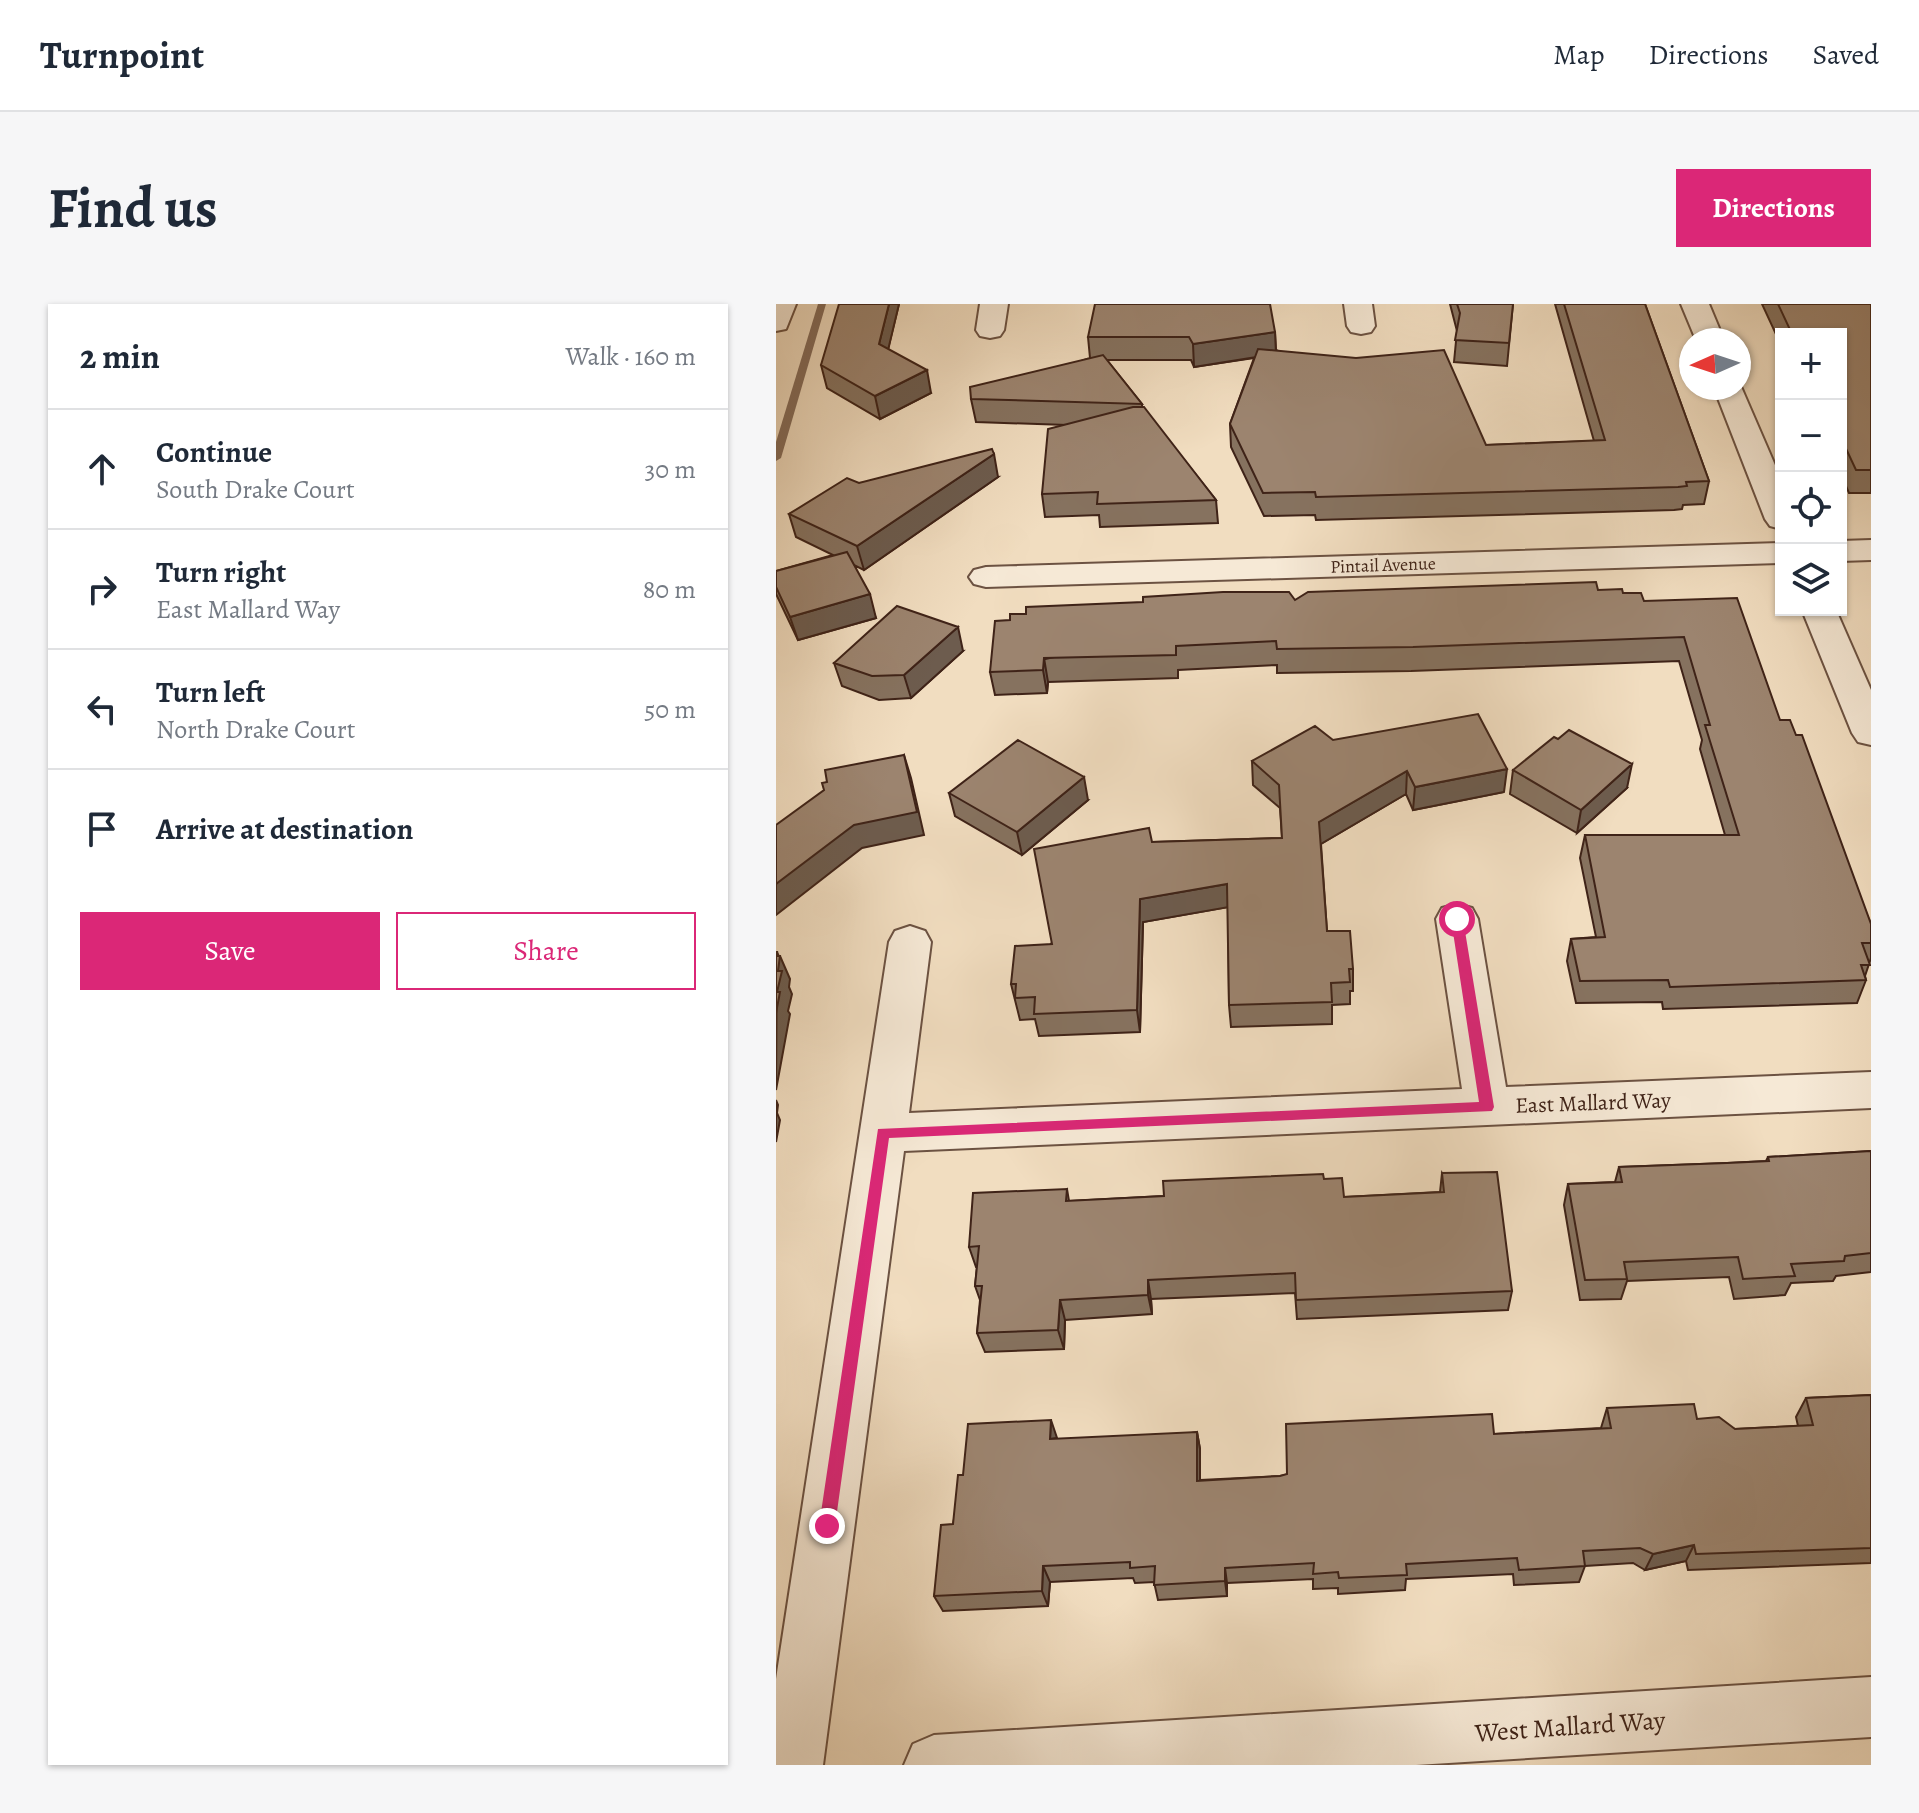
<!DOCTYPE html>
<meta charset="utf-8">
<style>
body{margin:0;font-family:Alegreya,serif;background:#f6f6f7;color:#1f2937}
.controls{position:absolute;right:24px;top:24px;display:grid;overflow:hidden;border-radius:0px;box-shadow:0 2px 6px #0004}
.controls button{width:72px;height:72px;display:grid;place-items:center;padding:0;border:0;border-bottom:2px solid #e0e1e3;background:#fff;color:#1f2937;font:40px sans-serif}
.compass{position:absolute;left:903px;top:24px;width:72px;height:72px;border-radius:50%;background:#fff;box-shadow:0 2px 6px #0004;rotate:267deg}
.stop{position:absolute;width:24px;height:24px;margin:-18px;border:6px solid #db2777;border-radius:50%;background:#fff}
.stop.end{background:#db2777;border-color:#fff;box-shadow:0 2px 8px #0008}
.list{margin:0;padding:0;list-style:none}
h2{display:flex;justify-content:space-between;align-items:center;height:104px;margin:0;padding:0 32px;font-size:34px}
h2 small{font-size:26px;font-weight:400;color:#747a83}
.list li{display:grid;grid-template-columns:52px 1fr auto;gap:24px;align-items:center;box-sizing:border-box;height:120px;padding:0 32px;border-top:2px solid #e0e1e3}
.list b{display:block;font-size:30px;white-space:nowrap}
.list p{margin:0;font-size:26px;white-space:nowrap;color:#747a83}
.list em{font-size:26px;font-style:normal;color:#747a83}
.actions{display:flex;gap:16px;padding:24px 32px}
.actions a{flex:1;padding:18px 0;border:2px solid #db2777;border-radius:0px;text-align:center;font-size:28px;color:#db2777}
.actions .main{background:#db2777;color:#fff}
.icon{flex:none;width:44px;height:44px;fill:none;stroke:currentColor;stroke-width:2;stroke-linecap:round;stroke-linejoin:round}
.map{position:relative;flex:none;width:1095px;height:1461px;overflow:hidden;border-radius:0px}
header{display:flex;align-items:center;gap:48px;box-sizing:border-box;height:112px;padding:0 40px;background:#fff;border-bottom:2px solid #e0e1e3}
header strong{font-size:38px}
nav{display:flex;gap:44px;margin-inline-start:auto;font-size:28px}
.intro{display:flex;align-items:center;justify-content:space-between;box-sizing:border-box;height:192px;padding:0 48px}
h1{margin:0;font-size:56px}
.button{padding:20px 36px;border-radius:0px;background:#db2777;color:#fff;font-size:28px;font-weight:700}
main{display:flex;gap:48px;padding:0 48px}
aside{flex:1;background:#fff;border-radius:0px;box-shadow:0 2px 6px #0004}
.map>svg:first-child{display:block}
</style>
<header>
<strong>Turnpoint</strong>
<nav><a>Map</a><a>Directions</a><a>Saved</a></nav>
</header>
<div class="intro"><h1>Find us</h1><a class="button">Directions</a></div>
<main>
<aside>
<h2>2 min<small>Walk · 160 m</small></h2>
<ul class="list">
<li><svg class="icon" aria-label="ahead" viewBox="0 0 24 24"><path d="M12 20V5M6 11l6-6 6 6"/></svg><div><b>Continue</b><p>South Drake Court</p></div><em>30 m</em></li>
<li><svg class="icon" aria-label="right" viewBox="0 0 24 24"><path d="M7 20v-9h11M14 6l5 5-5 5"/></svg><div><b>Turn right</b><p>East Mallard Way</p></div><em>80 m</em></li>
<li><svg class="icon" aria-label="left" viewBox="0 0 24 24"><path d="M17 20v-9H6M10 6l-5 5 5 5"/></svg><div><b>Turn left</b><p>North Drake Court</p></div><em>50 m</em></li>
<li><svg class="icon" aria-label="arrive" viewBox="0 0 24 24"><path d="M6 21V4h12l-3 4 3 4H6"/></svg><div><b>Arrive at destination</b></div></li>
</ul>
<div class="actions"><a class="main">Save</a><a>Share</a></div>
</aside>
<div class="map">
<svg width="1095" height="1461" viewBox="0 0 1095 1461">
<rect width="100%" height="100%" fill="#f1ddc0"/>
<filter id="stains"><feTurbulence type="fractalNoise" baseFrequency=".0025" numOctaves="4"/><feColorMatrix values="0 0 0 0 .2 0 0 0 0 .09 0 0 0 0 .02 0 0 0 .5 -.17"/></filter>
<radialGradient id="worn" r=".72"><stop offset=".6" stop-color="#630" stop-opacity="0"/><stop offset="1" stop-color="#630" stop-opacity=".3"/></radialGradient>
<g fill="none" stroke-linecap="round" stroke-linejoin="round">
<!-- stream -->
<path fill="#856d5b" fill-rule="evenodd" d="M42 0H50L5 154 0 157V138Z"/>
<defs>
<path id="minor" d="M0 0H20L10 25 0 27Z
M204 0H232L228 26 224 32 214 34 204 32 200 26Z
M568 0H596L599 22 595 28 585 30 575 28 571 22Z
M905 0H933L948 36H920Z
M963 78 1005 175V225L994 222 989 215 938 84H963Z
M1095 236V256L1065 257V237Z
M1005 239V259L210 283 198 280 193 273 198 266 210 263Z
M1026 306H1060L1095 386V441L1082 438 1076 429Z
M681 600 696 604 702 615 730 783 1095 768V804L128 847 47 1461H0V1375L113 638 119 627 134 622 149 627 155 638 133 809 686 785 660 615 666 604Z
M1095 1373V1433L640 1461H128L137 1440 158 1431Z"/>
</defs>
<!-- minor casing -->
<use href="#minor" stroke="#6c5242" stroke-width="4"/>
<!-- minor -->
<use href="#minor" fill="#f6e9d6" fill-rule="evenodd"/>
</g>
<!-- wall -->
<path fill="#86725f" stroke="#3f2318" stroke-width="2" d="M123 0 112 45 155 89 104 115 51 84 45 61Z
M674 0H737L731 62 678 58 681 27Z
M779 0H869L933 177 928 200 907 201 906 205 898 206 540 216 539 211 488 212 455 143 454 120 478 54 418 63 415 56H331L366 100V103L440 196 442 219 324 223 323 211 269 213 266 190 290 121 200 118 195 95 314 54 312 33 499 28 500 46 710 141 818 137Z
M986 0H1095V189H1073L1065 171V30H1005V41Z
M222 173 88 266 78 261 100 314 22 336 0 290V267L57 251 20 233 13 210 83 179Z
M822 286 847 289 868 297 1004 416 1095 620V654L1089 672 1090 676 1081 699 887 705 886 698 800 699 791 657 795 635 820 633 804 554 809 531H949L924 445 926 436 903 357 635 367 501 369V361L402 366V374L272 378 271 389 219 391 214 368 519 296Z
M187 347 135 394 103 396 66 382 58 359Z
M557 436 728 488 637 506 630 490 545 540 551 627 577 665V687H574V700L556 701V720L455 723 453 701 452 603 367 618 364 728 263 732 259 715 244 716 235 680 376 538 506 534 504 504 477 481 476 457Z
M737 466 851 484 801 529 734 490Z
M173 489 312 496 246 551 179 512Z
M1095 847V968L1060 972 1057 977 1015 979 1009 991 958 995 953 973 851 977 845 995 804 996 788 901 792 880 839 878 843 863 951 859 990 857 992 853Z
M666 869 736 987 732 1006 521 1015 519 989 375 995 376 1010 289 1016 288 1045 209 1048 201 1029 204 996 199 982 201 963H200L193 943 291 885 293 897 388 892 548 875 568 893 664 888Z
M1095 1091V1259L912 1266 910 1257 869 1266 857 1259 809 1262 803 1278 738 1281 737 1270 630 1275 629 1286 562 1290V1284L537 1285V1275L451 1279V1292L382 1296 378 1278 359 1279 357 1274 274 1278 272 1302 167 1307 158 1292 177 1220 187 1171 421 1128 424 1145V1176L504 1172 718 1130 825 1124 831 1104 921 1115 959 1125 1022 1122 1020 1113 1030 1094Z"/>
<!-- shaded-wall -->
<path fill="#6d5c4e" stroke="#3f2318" stroke-width="2" d="M113 0H123L108 63 103 40Z
M499 28 500 50 418 63 417 40Z
M151 66 155 89 104 115 99 92Z
M218 150 222 173 88 266 81 242Z
M94 290 100 314 22 336 14 313Z
M182 323 187 347 135 394 128 371Z
M268 354 272 378 271 389 267 366Z
M128 451 135 474 148 531 86 544 0 611V580Z
M856 460 851 484 801 529 805 506Z
M731 465 728 488 637 506 639 483Z
M631 467 630 490 543 541V518Z
M308 473 312 496 246 551 241 528Z
M451 580 453 603 367 618 364 728 361 706 364 595Z
M1 648 4 655V652L14 675 13 683 16 690 12 707 14 710 0 786Z
M0 796 2 801 1 809 4 816 0 838Z
M372 976 375 995 376 1010 372 991Z
M284 996 289 1016 288 1045 282 1026Z
M275 1116 281 1134 274 1135Z
M421 1128 424 1145V1193L421 1177Z
M918 1241 910 1257 869 1266 877 1250Z
M267 1262 274 1278 272 1302 266 1287Z
M449 1264 451 1279V1292L449 1277Z"/>
<!-- building -->
<path fill="#9c846f" stroke="#3f2318" stroke-width="2" d="M63 0H113L103 40 151 66 99 92 45 61Z
M319 0H494L499 28 417 40 413 33H312Z
M681 0H737L733 39 679 36 684 9Z
M788 0H869L933 177 910 178 911 182 902 183 540 193 539 188 487 189 454 120 482 45 580 54 668 46 710 141 829 136Z
M1002 0H1095V166H1080L1065 134V30H1016Z
M327 51 366 100 195 95 194 83Z
M357 103H368L440 196 321 200 322 188 266 190 272 125Z
M216 145 218 150 81 242 13 210 71 174 83 179Z
M71 248 94 290 14 313 0 283V267Z
M820 278 822 286 846 285 847 289H865L868 297 961 294 1004 416H1014L1020 431H1026L1095 620V639H1086L1094 661H1085L1090 676 894 683 892 676 804 677 795 635 829 633 809 531H963L929 421H934L908 333 637 343 501 345 500 337 400 342V351L268 354 267 366 214 368 219 317 234 316V310H250V303L367 298V293L447 288H513L519 296 532 288Z
M121 302 182 323 128 371 96 372 58 359Z
M702 410 731 465 639 483 631 467 543 518 551 627H574L577 665H573L574 678 555 679 556 698 453 701 451 580 364 595 361 706 258 710 259 693 239 694 240 680H235L239 642 276 640 258 545 373 524 376 538 506 534 503 481 476 457 539 422 557 436Z
M793 426 856 460 805 506 737 466 778 433 782 435Z
M242 436 308 473 241 528 173 489Z
M128 451 141 508 78 521 0 580V521L48 486 46 479 51 478 49 466Z
M0 648H1L0 652H4L2 667H6L1 688H4L0 709Z
M1095 847V949L1069 952 1068 957 1015 960 1019 972 967 975 962 953 848 958 851 975 809 976 792 880 846 878 843 863 951 859 993 857 992 853Z
M721 868 736 987 520 996 519 969 372 976V991L284 996 282 1026 201 1029 206 982H199L203 942 193 943 197 889 291 885 290 897 388 892 387 877 547 870 548 875 566 874 568 893 668 888 666 869Z
M1095 1091V1244L920 1250 918 1241 877 1250 864 1244 807 1247 809 1262 743 1266 741 1254 630 1260 631 1271 563 1274 562 1268 537 1270 538 1259 449 1264V1277L378 1281 379 1262 354 1264V1258L267 1262 266 1287 158 1292 165 1221 177 1220 182 1171H187L192 1120 275 1116 274 1135 421 1128V1177L504 1172 511 1170 510 1120 716 1110 718 1130 835 1124 831 1104 918 1100 921 1115 943 1113 959 1125 1037 1121 1030 1094Z"/>
<!-- route -->
<path fill="#db2777" d="M681 611 687 615 718 803 716 807 113 834 59 1222 51 1230 45 1227 43 1222 102 825 703 798 675 615Z"/>
<g text-anchor="middle" stroke-width="6" stroke-linejoin="round" paint-order="stroke">
<!-- far-street labels -->
<g font-size="18" fill="#3f2318" stroke="#f6e9d6">
<text transform="translate(607 261) rotate(-2)" y="6">Pintail Avenue</text>
</g>
<!-- street labels -->
<g font-size="22" fill="#3f2318" stroke="#f6e9d6">
<text transform="translate(817 798) rotate(-2)" y="8">East Mallard Way</text>
</g>
<!-- near-street labels -->
<g font-size="26" fill="#3f2318" stroke="#f6e9d6">
<text transform="translate(794 1422) rotate(-4)" y="9">West Mallard Way</text>
</g>
</g>
<rect width="100%" height="100%" filter="url(#stains)"/>
<rect width="100%" height="100%" fill="url(#worn)"/>
</svg>
<div class="controls">
<button>+</button>
<button>−</button>
<button><svg class="icon" aria-label="locate" viewBox="0 0 24 24"><circle cx="12" cy="12" r="6"/><path d="M12 2v4M12 18v4M2 12h4M18 12h4"/></svg></button>
<button><svg class="icon" aria-label="layers" viewBox="0 0 24 24"><path d="M12 4l9 5-9 5-9-5zM3 14l9 5 9-5"/></svg></button>
</div>
<svg class="compass" viewBox="-18 -18 36 36"><path d="M0-13l5 13h-10z" fill="#e53935"/><path d="M0 13l5-13h-10z" fill="#747a83"/></svg>
<div class="stop" style="left:681px;top:615px"></div>
<div class="stop end" style="left:51px;top:1222px"></div>
</div>
</main>
